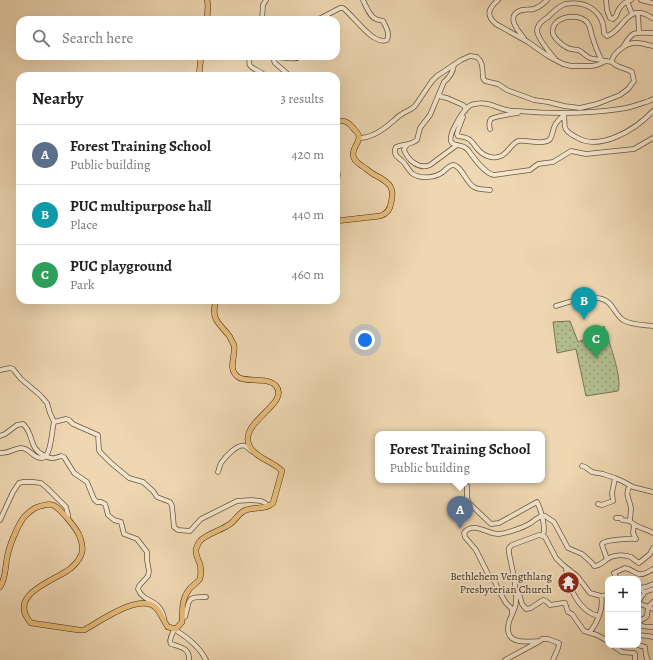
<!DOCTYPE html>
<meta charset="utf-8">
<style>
body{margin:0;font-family:Alegreya,serif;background:#f6f6f6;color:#222}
.controls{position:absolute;right:12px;bottom:12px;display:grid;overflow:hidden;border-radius:8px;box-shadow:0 4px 16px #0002}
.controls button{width:36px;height:36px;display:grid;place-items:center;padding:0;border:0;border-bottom:1px solid #e0e0e0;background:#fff;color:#222;font:20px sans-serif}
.you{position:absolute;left:365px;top:340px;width:14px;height:14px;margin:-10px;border:3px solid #fff;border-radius:50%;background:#1a73e8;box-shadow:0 0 0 6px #1a73e833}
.badge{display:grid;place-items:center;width:26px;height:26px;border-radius:50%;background:#b45309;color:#fff;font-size:13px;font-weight:700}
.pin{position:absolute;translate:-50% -33px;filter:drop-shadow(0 1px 2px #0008)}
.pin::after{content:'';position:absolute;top:21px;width:14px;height:12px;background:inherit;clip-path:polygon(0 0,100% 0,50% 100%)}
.popup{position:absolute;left:375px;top:431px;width:170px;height:52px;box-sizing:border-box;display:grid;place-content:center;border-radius:8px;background:#fff;filter:drop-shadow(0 1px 3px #0005);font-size:13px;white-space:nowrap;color:#767676}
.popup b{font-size:15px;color:#222}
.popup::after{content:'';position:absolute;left:50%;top:100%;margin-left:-8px;border:8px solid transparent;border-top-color:#fff}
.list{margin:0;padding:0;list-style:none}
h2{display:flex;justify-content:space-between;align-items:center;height:52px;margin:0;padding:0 16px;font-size:17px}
h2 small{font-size:13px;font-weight:400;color:#767676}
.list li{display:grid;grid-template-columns:26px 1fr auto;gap:12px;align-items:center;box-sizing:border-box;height:60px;padding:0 16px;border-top:1px solid #e0e0e0}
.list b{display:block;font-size:15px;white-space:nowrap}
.list p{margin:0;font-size:13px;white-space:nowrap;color:#767676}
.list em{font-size:13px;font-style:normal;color:#767676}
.icon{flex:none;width:22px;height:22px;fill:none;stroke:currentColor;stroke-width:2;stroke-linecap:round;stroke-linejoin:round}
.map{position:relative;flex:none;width:653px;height:660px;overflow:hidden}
.search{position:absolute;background:#fff;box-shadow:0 4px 16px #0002;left:16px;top:16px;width:324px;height:44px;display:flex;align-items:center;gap:10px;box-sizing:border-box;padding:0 14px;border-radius:12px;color:#767676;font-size:15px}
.panel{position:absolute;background:#fff;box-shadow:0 4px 16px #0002;left:16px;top:72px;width:324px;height:232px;border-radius:12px}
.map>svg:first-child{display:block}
</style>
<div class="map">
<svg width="653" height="660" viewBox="0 0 653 660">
<defs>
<pattern id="park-dots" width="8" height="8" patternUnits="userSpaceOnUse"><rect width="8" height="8" fill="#b3bf90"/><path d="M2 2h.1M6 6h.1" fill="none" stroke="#939c75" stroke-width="1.8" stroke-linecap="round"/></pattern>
</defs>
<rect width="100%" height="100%" fill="#eed7b2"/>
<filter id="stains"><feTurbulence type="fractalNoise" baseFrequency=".005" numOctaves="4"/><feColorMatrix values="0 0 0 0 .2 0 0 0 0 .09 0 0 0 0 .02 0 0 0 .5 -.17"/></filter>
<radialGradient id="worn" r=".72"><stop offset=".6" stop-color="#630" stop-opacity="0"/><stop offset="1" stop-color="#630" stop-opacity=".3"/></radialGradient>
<!-- park -->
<path fill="url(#park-dots)" stroke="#787657" d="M570 321 578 342 599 333 600 329 604 326C608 340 623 378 618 391L586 396 576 349 557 353 553 322Z"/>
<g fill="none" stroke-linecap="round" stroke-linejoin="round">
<defs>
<path id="minor" d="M498 0C489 8 485 15 496 24L528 42 548 56 563 64 571 66H591L597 65 606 61 612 62
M606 0 607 10 610 18 613 19C617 16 616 15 618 11 620 6 626 1 631 0
M641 0 653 3
M627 1 632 14
M638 13 639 32
M262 20 263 5 266 0
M317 20 340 8H343C354 16 373 46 387 40 390 33 386 27 383 21 380 20 378 20 376 19 370 17 366 6 363 0
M524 38C517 30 505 15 522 10 526 9 530 10 534 9 539 7 544 3 547 0
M623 47C634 29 634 33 653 33
M251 56C244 70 259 68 265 76
M555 59C550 53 538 39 537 31 537 24 543 20 548 17 553 12 559 6 565 4 587 0 604 12 604 33L607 36C624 31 627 1 652 18H653
M601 59C598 53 595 46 593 39 590 33 592 28 587 22 576 11 549 18 553 34 555 39 562 45 566 47 570 50 574 49 578 50 582 51 585 56 590 58 595 60 600 59 605 61
M454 65C453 72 449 78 444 82L430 115 420 128 417 140C411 145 403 144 396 147 393 153 396 156 401 160 406 163 408 171 413 174 421 179 435 178 443 172 445 170 450 165 453 165 461 165 467 184 474 187 478 190 485 189 490 190
M290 76 275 63 274 61 275 57C285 57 293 61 302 56
M439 95 442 97 447 98 463 105 465 107V111
M653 99 649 101C640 104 630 108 620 109 586 114 551 114 517 111 514 111 510 111 507 110 497 108 487 101 475 104 472 104 469 106 467 108 462 113 446 137 452 143 456 147 462 143 468 150 474 158 484 173 494 175L530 170 538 164 553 162 571 151 586 154 634 149 653 138
M564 115C565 119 564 124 565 127 566 132 572 135 576 137 600 152 636 129 653 111
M463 117 458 130 457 134 458 136C462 137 467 137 470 140 472 141 474 145 476 147 482 155 491 160 501 156 508 153 511 144 518 141 526 140 535 143 543 142 554 141 551 133 555 125 557 121 562 117 565 114
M490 129C489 126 489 121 491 119 495 116 512 114 518 113
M359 138C371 138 383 130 392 122 395 120 398 116 402 114 406 111 411 110 415 106L432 81 437 76 461 60 470 56 477 57C484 63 482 70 483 78L485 81 498 84 507 90 534 100 548 102 564 106 580 108 597 104 620 95 628 89 634 81 632 72C626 68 617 68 612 62 612 54 625 44 633 43 639 42 647 45 653 46
M407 145 405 147 404 150C408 160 419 170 430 165L457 145
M336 169 338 175 337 180 336 181
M556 306C570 302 596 291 609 303 614 308 617 316 623 320 631 325 644 325 653 326
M0 370 10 368 13 369 21 379 40 395 47 403 50 413 54 422
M0 436 5 434 17 425 23 424C34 433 28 447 43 455 51 459 53 459 61 456L64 457 74 473 87 482 94 499 97 502H101L105 504 106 507 108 515 114 520 121 522 124 534 137 539 147 552V560L149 571 148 576 139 586 138 589C144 604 159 597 164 618
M0 453C9 454 14 448 21 448 27 448 31 453 35 456 52 467 51 432 54 422L66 419 69 420 73 424 98 435 99 450 100 452 111 463 129 478 143 482 153 491 157 497 170 502 172 506 174 527 178 530 190 531 201 519 237 501 252 500 261 501 265 503 269 506
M582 466 585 467 592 472 603 474 615 478 622 481 633 487 653 492
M218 472C219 469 220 465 221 463 225 457 238 443 245 446 248 447 249 450 253 452
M467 486V498L469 503 491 524 499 523 537 502C541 510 546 527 543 535
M630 486C624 494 630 500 631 508 631 512 630 517 630 521 635 527 646 529 653 533
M598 504 602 505 613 501 612 493 615 478
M616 518H621L622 520 630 521
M0 520 13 492 19 483 23 482H33L41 483 47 488 66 507 68 515V519
M607 559 602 545C602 544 602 543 603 543 606 540 632 538 636 539L633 533 634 525
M566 568C567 586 580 613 599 616
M617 579 614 573 625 568C638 571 636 580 653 569
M638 588 645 592 653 589
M638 588 646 587 653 584
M518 590 522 604 526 609 531 608 543 600 546 601 550 605 563 603H565L568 612 572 614 584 631 597 635 608 641
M638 603 653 609
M638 605 639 600 645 592
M512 614V609L506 603 499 591 495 582 488 574 476 550 465 537 464 533C473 520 488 535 499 534 507 533 522 528 529 524 535 521 538 515 545 516L554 522 568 548 582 554 592 563 594 566C599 566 602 563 606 560 612 555 622 554 631 557 633 559 636 561 639 563L650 554 653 548
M638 616C639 629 643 626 653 627
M182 618 185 617C190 601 185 596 206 597
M639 621 645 618 647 616 648 607 653 602
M174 629C173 634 168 640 171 644 180 647 190 648 189 660
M176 629 177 631C188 638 200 647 206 660
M590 632C597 623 604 609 601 596
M638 635 648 636 653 637
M540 641C525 642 503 645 509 622 511 615 516 609 516 601 517 585 512 569 509 553V548L512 545 539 535 545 537 556 558 563 565 577 576 590 593 601 596 608 595
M612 645 622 652 634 653 635 654V660
M638 645 645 647 646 656 648 660
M505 660 540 641 542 639H548L559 643C559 649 555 654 553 660"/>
<path id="major" d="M207 20 208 5 207 0
M199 76 201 56
M336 122C344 119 349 122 354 129 356 131 359 134 359 137 359 144 349 151 355 160 357 162 359 164 362 166 367 169 372 174 377 176 390 183 395 188 391 203 390 210 387 214 380 216L336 221
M0 587C6 578 5 568 7 558 9 546 18 524 25 516 28 513 32 510 35 508 40 506 47 503 53 505 61 509 77 529 80 537 82 543 84 550 81 555 79 561 72 568 67 571 50 582 7 596 31 623L79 630H84C99 622 139 593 155 607 161 612 163 621 168 627L176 629 182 622C183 612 181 600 188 591 191 586 196 584 200 579 201 574 201 569 200 564 198 559 195 555 196 549 197 547 198 543 200 541 206 534 222 530 230 524 236 520 239 512 246 510 255 507 265 510 273 503L282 471C273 461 257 459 250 447 236 423 291 404 276 386 267 376 246 383 238 377 227 369 236 356 234 345 233 343 231 340 230 337 220 323 210 321 216 300"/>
</defs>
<!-- minor casing -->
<use href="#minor" stroke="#695843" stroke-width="5.5"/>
<!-- major casing -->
<use href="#major" stroke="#3d2e1e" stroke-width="6"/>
<!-- minor -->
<use href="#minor" stroke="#f4e5cd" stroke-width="4"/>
<!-- major -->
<use href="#major" stroke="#e7bc79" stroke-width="5"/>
</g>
<!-- icons -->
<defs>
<symbol id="temple-disc" viewBox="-11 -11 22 22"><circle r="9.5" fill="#8f2418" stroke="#f4e5cd"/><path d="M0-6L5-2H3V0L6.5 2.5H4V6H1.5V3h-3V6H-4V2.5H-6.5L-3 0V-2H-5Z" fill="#fff"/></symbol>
</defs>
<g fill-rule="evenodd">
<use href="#temple-disc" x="556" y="570" width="25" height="25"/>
</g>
<g text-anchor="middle" stroke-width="3.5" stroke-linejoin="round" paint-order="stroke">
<!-- poi labels -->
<g font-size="11" fill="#3d2e1e" stroke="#f4e5cd" text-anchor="end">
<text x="552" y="580">Bethlehem Vengthlang<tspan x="552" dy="13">Presbyterian Church</tspan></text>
</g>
</g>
<rect width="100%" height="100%" filter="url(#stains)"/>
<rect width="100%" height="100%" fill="url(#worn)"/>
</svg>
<div class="controls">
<button>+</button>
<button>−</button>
</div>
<div class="you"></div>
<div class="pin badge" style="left:460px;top:529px;background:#5c6f8a">A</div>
<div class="popup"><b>Forest Training School</b>Public building</div>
<div class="pin badge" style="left:584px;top:320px;background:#0f9aa8">B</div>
<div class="pin badge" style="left:596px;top:358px;background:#2e9e5b">C</div>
<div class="search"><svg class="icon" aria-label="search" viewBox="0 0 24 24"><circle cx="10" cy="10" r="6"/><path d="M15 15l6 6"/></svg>Search here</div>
<section class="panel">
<h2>Nearby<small>3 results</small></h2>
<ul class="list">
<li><span class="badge" style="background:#5c6f8a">A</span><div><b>Forest Training School</b><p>Public building</p></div><em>420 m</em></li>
<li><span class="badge" style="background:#0f9aa8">B</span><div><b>PUC multipurpose hall</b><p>Place</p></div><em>440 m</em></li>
<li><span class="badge" style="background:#2e9e5b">C</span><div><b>PUC playground</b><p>Park</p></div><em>460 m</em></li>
</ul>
</section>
</div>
